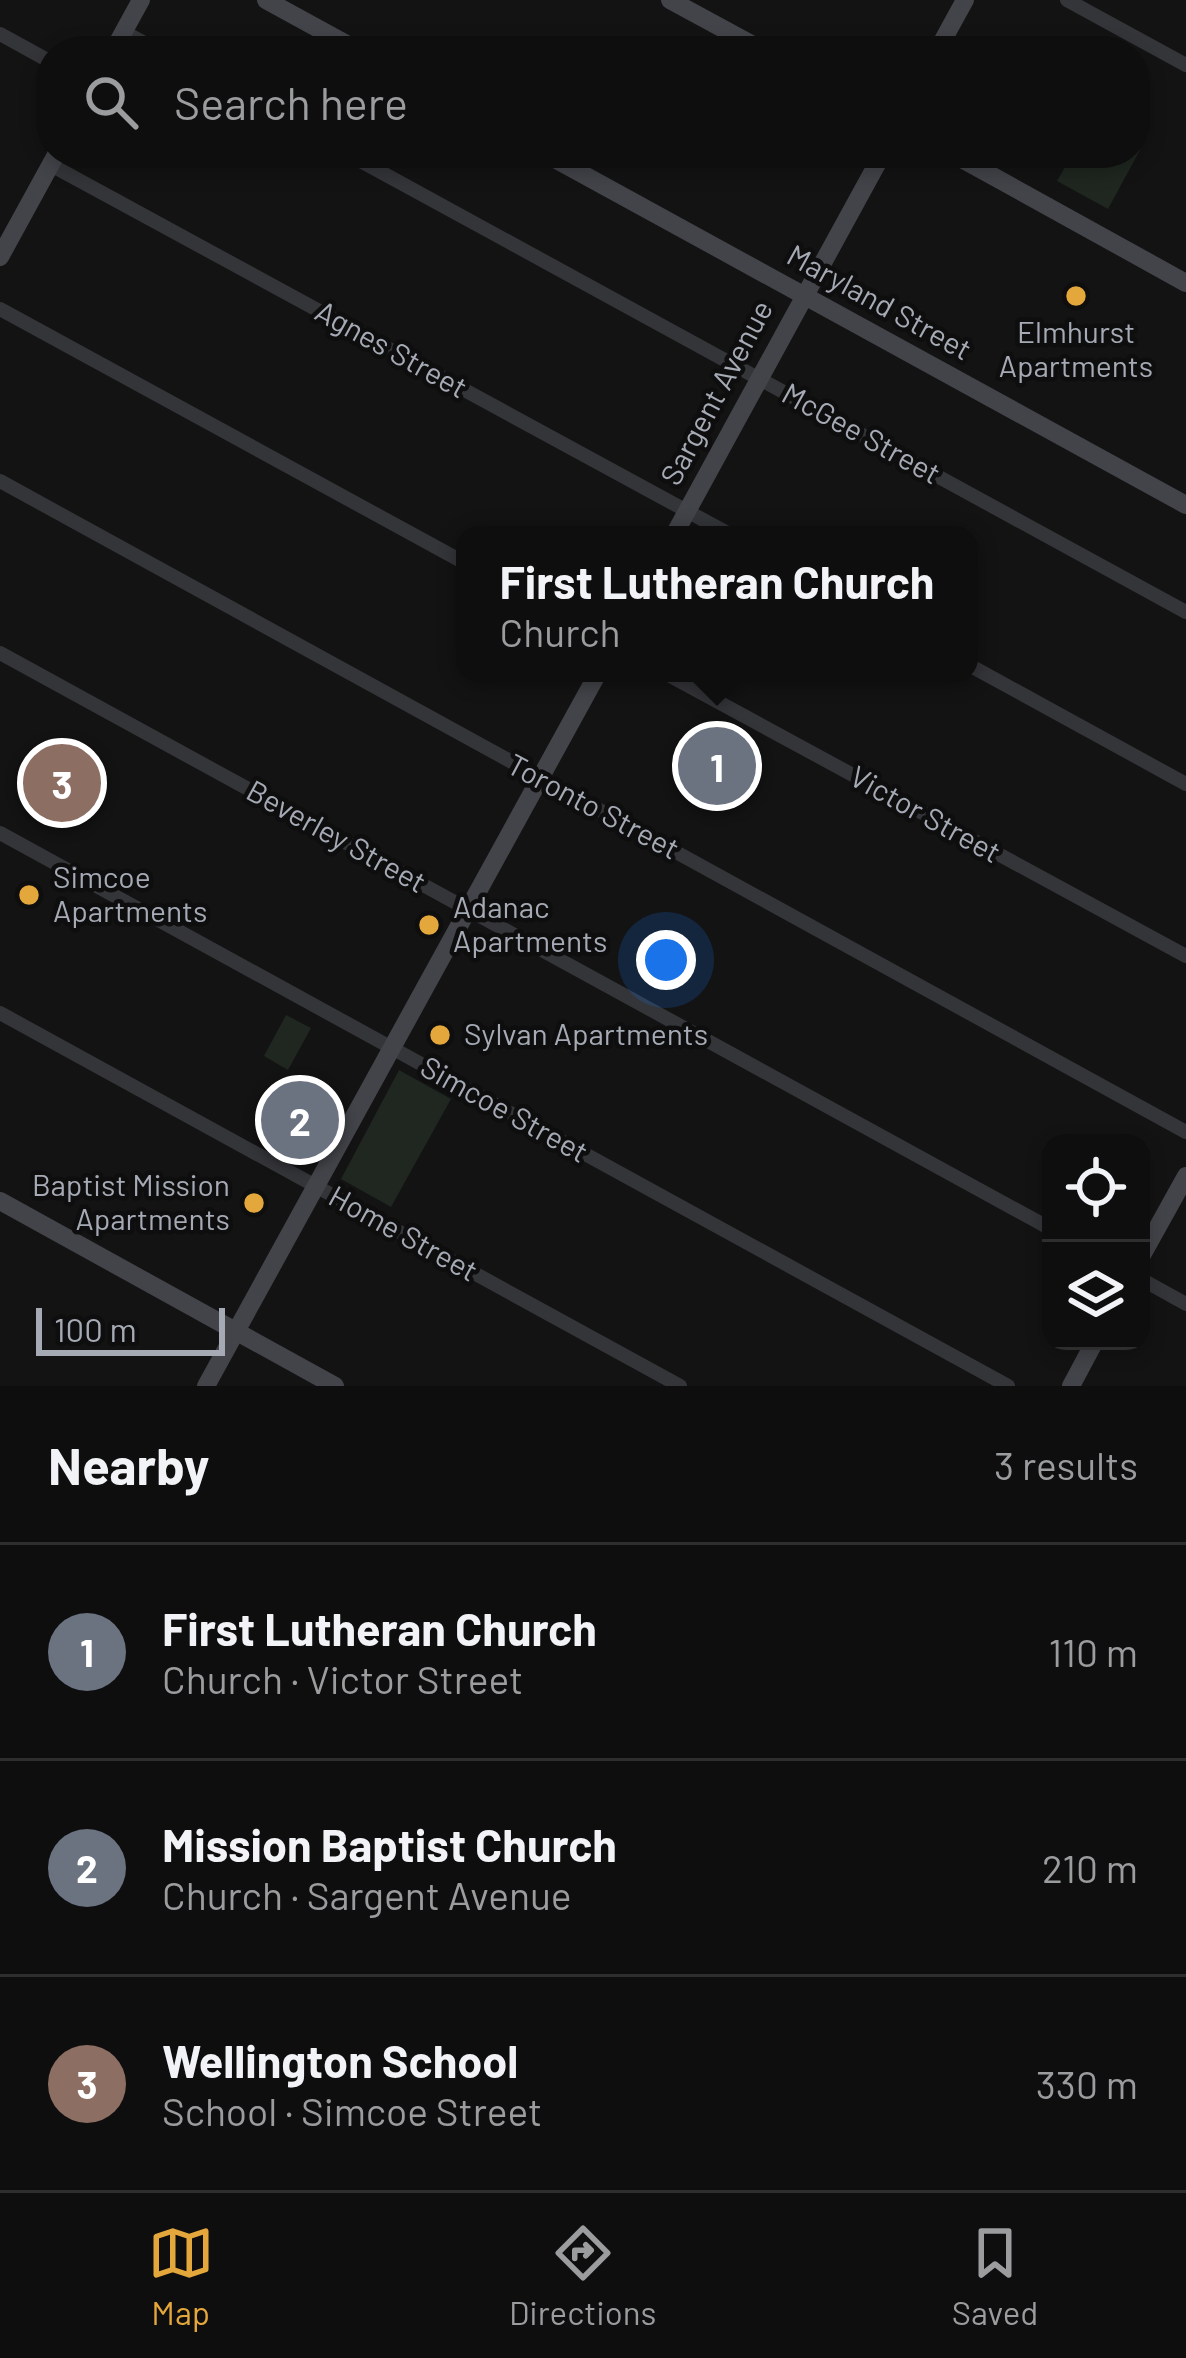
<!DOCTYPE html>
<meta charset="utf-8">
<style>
body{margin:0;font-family:Barlow,sans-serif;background:#171718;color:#f1f3f6}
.controls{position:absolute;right:36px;bottom:36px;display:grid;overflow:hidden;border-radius:24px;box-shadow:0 6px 18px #0003}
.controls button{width:108px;height:108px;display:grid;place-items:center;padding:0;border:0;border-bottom:3px solid #2e2e2f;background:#0e0e0f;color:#f1f3f6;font:60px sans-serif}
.scale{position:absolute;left:36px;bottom:30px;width:189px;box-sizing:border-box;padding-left:12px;border:6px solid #a5aab4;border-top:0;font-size:33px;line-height:42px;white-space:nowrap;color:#a5aab4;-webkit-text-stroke:9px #0e0e0f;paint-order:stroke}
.you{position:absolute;left:666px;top:960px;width:42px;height:42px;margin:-30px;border:9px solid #fff;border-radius:50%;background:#1a73e8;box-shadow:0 0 0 18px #1a73e833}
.badge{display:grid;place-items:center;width:78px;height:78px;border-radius:50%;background:#e4a73b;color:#fff;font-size:39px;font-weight:700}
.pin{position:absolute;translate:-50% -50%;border:6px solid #fff;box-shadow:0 3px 12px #0006}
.popup{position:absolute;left:456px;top:526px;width:522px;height:156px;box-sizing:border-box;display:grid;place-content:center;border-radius:24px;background:#0e0e0f;filter:drop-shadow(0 3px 9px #0005);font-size:39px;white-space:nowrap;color:#9b9c9e}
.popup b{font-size:45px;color:#f1f3f6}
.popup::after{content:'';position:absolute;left:50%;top:100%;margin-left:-24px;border:24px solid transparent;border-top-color:#0e0e0f}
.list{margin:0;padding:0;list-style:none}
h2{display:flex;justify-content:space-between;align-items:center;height:156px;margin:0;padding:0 48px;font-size:51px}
h2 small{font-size:39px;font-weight:400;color:#9b9c9e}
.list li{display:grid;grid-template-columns:78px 1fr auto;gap:36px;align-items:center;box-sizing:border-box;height:216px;padding:0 48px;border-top:3px solid #2e2e2f}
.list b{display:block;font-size:45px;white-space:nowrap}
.list p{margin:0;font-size:39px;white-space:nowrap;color:#9b9c9e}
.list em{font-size:39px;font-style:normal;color:#9b9c9e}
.icon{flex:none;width:66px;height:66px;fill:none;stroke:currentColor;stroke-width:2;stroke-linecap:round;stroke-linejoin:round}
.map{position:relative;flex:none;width:1186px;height:1386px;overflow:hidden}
.search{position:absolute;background:#0e0e0f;box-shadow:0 6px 18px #0003;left:36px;right:36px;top:36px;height:132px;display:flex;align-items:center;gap:30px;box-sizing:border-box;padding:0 42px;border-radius:48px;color:#9b9c9e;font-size:45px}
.sheet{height:804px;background:#0e0e0f}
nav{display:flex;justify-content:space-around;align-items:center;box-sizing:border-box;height:168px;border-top:3px solid #2e2e2f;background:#0e0e0f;font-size:33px;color:#9b9c9e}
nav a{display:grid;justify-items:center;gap:6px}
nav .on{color:#e4a73b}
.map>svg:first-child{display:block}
</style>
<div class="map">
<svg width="1186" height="1386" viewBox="0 0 1186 1386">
<rect width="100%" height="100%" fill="#131314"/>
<!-- green -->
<path fill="#1f2720" d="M1135 144 1141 148 1108 209 1057 181 1073 153H1135Z
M286 1015 311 1028 288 1070 264 1056Z
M399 1070 451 1099 391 1207 341 1179Z"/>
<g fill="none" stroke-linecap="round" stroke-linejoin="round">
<!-- street -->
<path stroke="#343539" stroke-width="14" d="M1067 0 1186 65
M124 32 159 51
M0 34 51 62
M346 153 1186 612
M51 165 731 535
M0 309 465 563
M0 481 1186 1132
M0 653 1051 1229
M969 665 1186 784
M665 673 1186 956
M0 833 1008 1386
M0 1013 680 1386
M1141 1279 1186 1304"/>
<!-- secondary -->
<path stroke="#424449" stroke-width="18" d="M266 0 359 51
M670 0 764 51
M113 51 141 0
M937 51 965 0
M544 153 1186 505
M951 153 1186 283
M0 257 57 153
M674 535 883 153
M0 1201 335 1386
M1141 1257 1186 1176
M206 1386 598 673
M1071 1386 1095 1341"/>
</g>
<!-- markers -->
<g fill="#e4a73b" stroke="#0e0e0f" stroke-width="4.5">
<circle cx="1076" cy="296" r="12"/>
<circle cx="29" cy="895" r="12"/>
<circle cx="429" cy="925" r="12"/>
<circle cx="440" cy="1035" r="12"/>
<circle cx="254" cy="1203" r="12"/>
</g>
<g text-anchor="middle" stroke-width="9" stroke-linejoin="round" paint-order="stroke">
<!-- street labels -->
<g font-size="30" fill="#a5aab4" stroke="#0e0e0f">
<text transform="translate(879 303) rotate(29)" y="10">Maryland Street</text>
<text transform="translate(391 350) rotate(29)" y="10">Agnes Street</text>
<text transform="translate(717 393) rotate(-62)" y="10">Sargent Avenue</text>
<text transform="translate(861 434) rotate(29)" y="10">McGee Street</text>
<text transform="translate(593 807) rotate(28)" y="10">Toronto Street</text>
<text transform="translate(925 815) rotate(29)" y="10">Victor Street</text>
<text transform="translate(336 837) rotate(29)" y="10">Beverley Street</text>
<text transform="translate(504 1110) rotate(29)" y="10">Simcoe Street</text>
<text transform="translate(403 1234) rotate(29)" y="10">Home Street</text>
</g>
<!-- poi labels -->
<g font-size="30" fill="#a5aab4" stroke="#0e0e0f" text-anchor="start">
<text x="1076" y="343" text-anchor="middle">Elmhurst<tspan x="1076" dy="34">Apartments</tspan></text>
<text x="53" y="888">Simcoe<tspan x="53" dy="34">Apartments</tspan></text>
<text x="453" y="918">Adanac<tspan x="453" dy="34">Apartments</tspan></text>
<text x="464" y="1045">Sylvan Apartments</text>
<text x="230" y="1196" text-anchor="end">Baptist Mission<tspan x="230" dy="34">Apartments</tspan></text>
</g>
</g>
</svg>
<div class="controls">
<button><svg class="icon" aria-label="locate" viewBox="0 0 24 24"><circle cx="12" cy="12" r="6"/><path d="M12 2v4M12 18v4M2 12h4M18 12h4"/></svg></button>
<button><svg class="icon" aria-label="layers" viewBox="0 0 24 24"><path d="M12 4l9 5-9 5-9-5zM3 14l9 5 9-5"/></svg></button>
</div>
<div class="scale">100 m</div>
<div class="you"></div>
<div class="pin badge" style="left:717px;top:766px;background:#6b7280">1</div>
<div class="popup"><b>First Lutheran Church</b>Church</div>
<div class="pin badge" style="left:300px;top:1120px;background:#6b7280">2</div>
<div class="pin badge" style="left:62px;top:783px;background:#8d6e63">3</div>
<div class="search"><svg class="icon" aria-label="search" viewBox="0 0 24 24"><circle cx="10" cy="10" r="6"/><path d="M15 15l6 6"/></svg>Search here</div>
</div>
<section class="sheet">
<h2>Nearby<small>3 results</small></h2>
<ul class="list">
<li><span class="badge" style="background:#6b7280">1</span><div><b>First Lutheran Church</b><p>Church · Victor Street</p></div><em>110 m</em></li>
<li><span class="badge" style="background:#6b7280">2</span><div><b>Mission Baptist Church</b><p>Church · Sargent Avenue</p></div><em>210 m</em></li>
<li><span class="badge" style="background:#8d6e63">3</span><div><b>Wellington School</b><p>School · Simcoe Street</p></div><em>330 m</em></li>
</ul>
</section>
<nav>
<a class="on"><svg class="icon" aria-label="map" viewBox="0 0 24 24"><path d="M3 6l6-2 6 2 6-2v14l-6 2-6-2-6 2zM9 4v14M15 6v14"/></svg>Map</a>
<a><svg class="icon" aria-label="directions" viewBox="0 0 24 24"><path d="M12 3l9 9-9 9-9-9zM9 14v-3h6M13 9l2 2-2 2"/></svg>Directions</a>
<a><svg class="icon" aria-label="saved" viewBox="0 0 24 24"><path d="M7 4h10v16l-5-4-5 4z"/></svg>Saved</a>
</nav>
